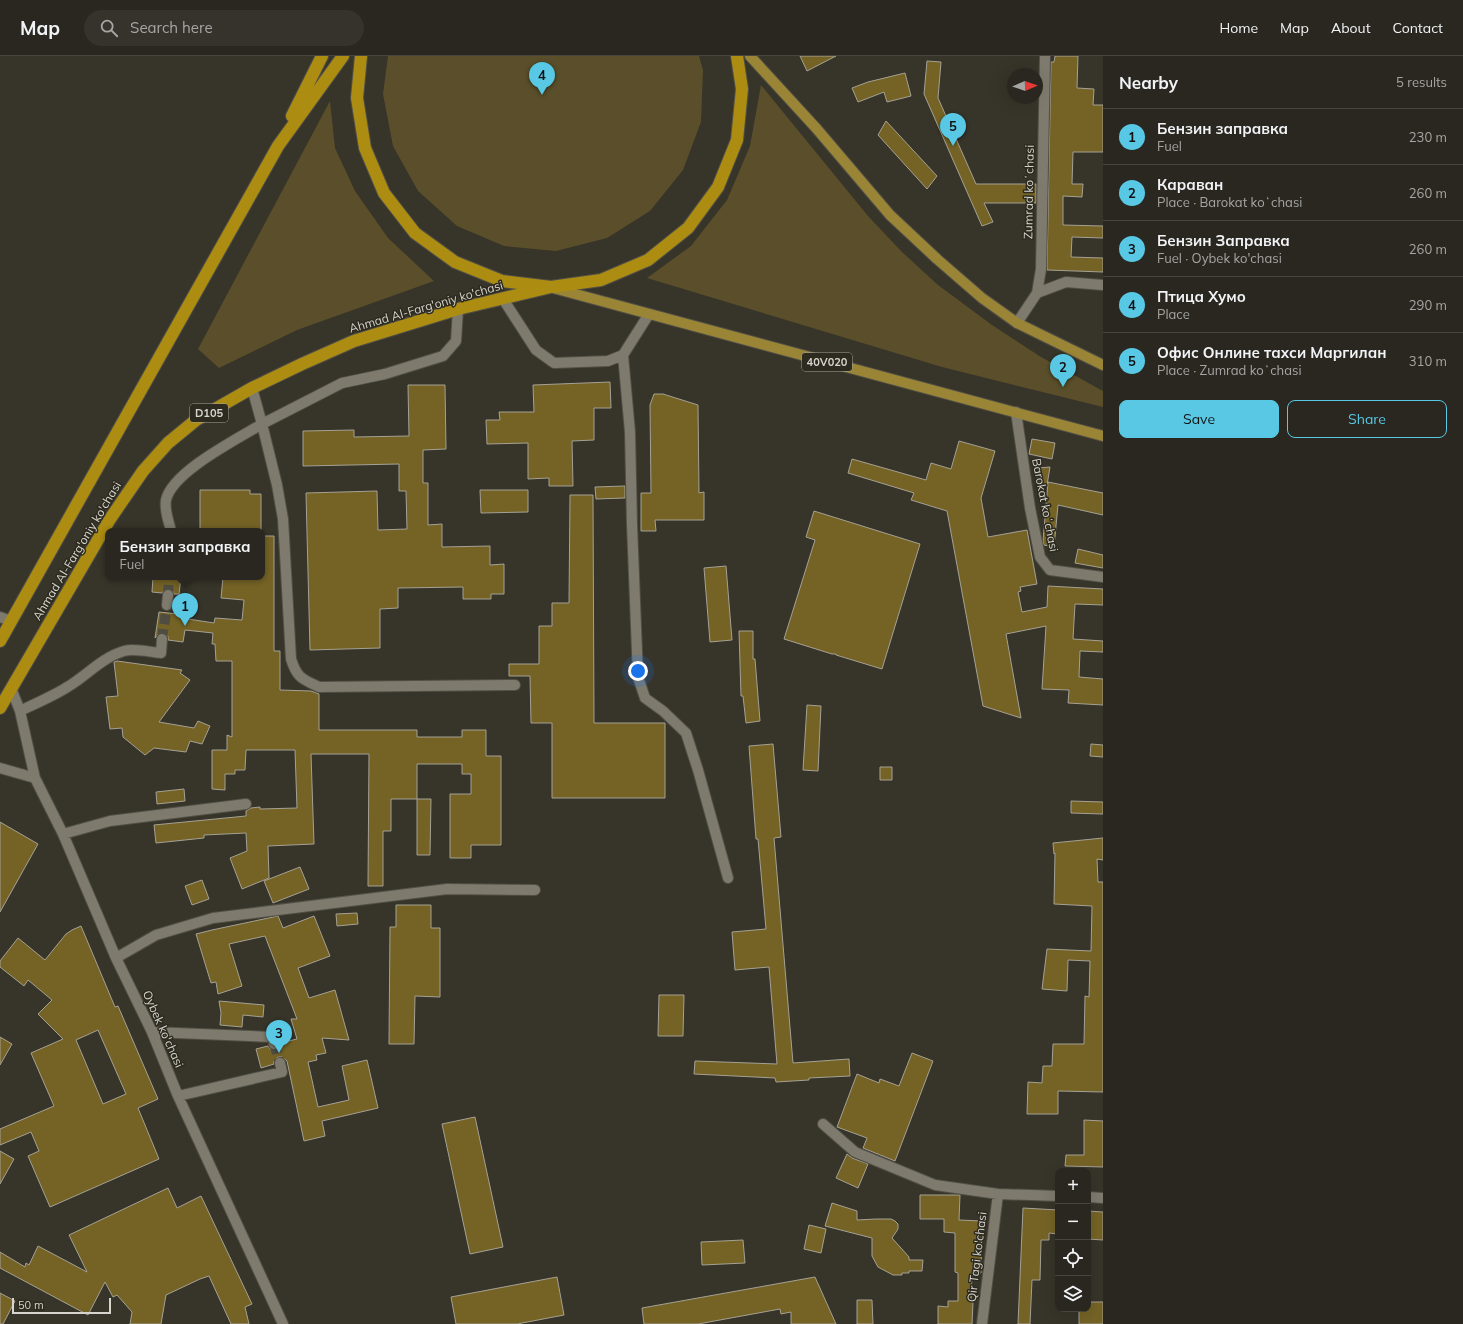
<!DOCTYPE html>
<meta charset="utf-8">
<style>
body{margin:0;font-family:Mulish,sans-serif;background:#35332c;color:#f1f3f6}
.controls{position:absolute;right:12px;bottom:12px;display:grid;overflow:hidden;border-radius:8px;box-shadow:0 4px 16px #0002}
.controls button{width:36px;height:36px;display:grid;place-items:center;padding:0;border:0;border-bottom:1px solid #45443d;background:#29271f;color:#f1f3f6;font:20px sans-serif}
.compass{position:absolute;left:1007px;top:12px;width:36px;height:36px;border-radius:50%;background:#29271f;box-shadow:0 4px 16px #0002;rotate:88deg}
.scale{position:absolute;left:12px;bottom:10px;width:99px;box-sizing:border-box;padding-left:4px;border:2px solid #d6d4cd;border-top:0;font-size:11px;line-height:14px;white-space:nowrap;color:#d6d4cd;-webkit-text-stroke:3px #2d2a1f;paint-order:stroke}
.you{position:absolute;left:638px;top:615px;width:14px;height:14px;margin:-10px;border:3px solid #fff;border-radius:50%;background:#1a73e8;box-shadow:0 0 0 6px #1a73e833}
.badge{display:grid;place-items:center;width:26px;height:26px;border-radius:50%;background:#58c8e4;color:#111;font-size:13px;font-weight:700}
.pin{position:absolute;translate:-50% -33px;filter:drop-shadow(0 1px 2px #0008)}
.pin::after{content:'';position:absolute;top:21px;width:14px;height:12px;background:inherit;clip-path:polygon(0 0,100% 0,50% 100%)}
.popup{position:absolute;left:105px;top:472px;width:160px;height:52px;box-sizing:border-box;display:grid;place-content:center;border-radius:8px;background:#29271f;filter:drop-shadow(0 1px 3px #0005);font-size:13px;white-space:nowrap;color:#a5a5a4}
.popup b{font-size:15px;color:#f1f3f6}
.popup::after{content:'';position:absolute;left:50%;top:100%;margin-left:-8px;border:8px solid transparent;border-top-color:#29271f}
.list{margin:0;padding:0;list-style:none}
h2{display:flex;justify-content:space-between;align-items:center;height:52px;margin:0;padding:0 16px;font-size:17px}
h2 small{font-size:13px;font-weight:400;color:#a5a5a4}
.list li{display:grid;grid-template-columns:26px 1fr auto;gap:12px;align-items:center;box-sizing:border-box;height:56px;padding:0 16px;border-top:1px solid #45443d}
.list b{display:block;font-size:15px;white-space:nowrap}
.list p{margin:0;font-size:13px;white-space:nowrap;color:#a5a5a4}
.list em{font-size:13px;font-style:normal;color:#a5a5a4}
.actions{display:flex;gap:8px;padding:12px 16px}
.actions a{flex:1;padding:9px 0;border:1px solid #58c8e4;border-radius:8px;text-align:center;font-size:14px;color:#58c8e4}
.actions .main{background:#58c8e4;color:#111}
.icon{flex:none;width:22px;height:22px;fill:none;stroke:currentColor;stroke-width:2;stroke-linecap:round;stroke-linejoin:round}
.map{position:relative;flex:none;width:1103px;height:1268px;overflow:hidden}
header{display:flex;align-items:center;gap:24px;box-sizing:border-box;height:56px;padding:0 20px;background:#29271f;border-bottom:1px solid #45443d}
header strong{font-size:19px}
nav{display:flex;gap:22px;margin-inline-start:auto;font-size:14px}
.search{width:280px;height:36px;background:#35332c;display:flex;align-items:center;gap:10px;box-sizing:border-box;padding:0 14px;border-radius:22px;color:#a5a5a4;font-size:15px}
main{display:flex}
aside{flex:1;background:#29271f}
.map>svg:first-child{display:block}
</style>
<header>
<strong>Map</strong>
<div class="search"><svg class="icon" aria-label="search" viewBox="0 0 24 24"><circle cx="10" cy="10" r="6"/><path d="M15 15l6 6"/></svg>Search here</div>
<nav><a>Home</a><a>Map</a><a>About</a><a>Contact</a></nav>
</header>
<main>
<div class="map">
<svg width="1103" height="1268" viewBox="0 0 1103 1268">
<rect width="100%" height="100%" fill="#373429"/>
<!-- green -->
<path fill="#5a4f2a" d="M388 0H699L703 14 701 66 683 114 650 155 607 182 556 195 504 190 457 170 418 135 393 90 383 38Z
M761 29 868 160 901 195 938 229 992 269 1041 301 1103 335V351L942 311 647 222 691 190 727 144 750 90Z
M330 45 335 92 355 135 388 182 434 225 297 274 219 312 198 293Z"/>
<!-- building -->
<path fill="#756326" stroke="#a5a194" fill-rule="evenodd" d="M800 0H836L807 15Z
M1055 0H1078L1077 32 1094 33 1093 49H1103V96H1073L1072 128H1083L1082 141 1063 140V169L1103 170V182L1072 181 1071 201 1103 202V216L1047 214 1051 6H1054Z
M927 5 941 6 938 42 976 128H1036V147H984L993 166 982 170 924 38Z
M905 17 911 40 887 46 884 36 858 46 852 32 868 26Z
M886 65 937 120 927 133 878 79Z
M610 326 611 352H594V384L572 385 573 430H549V422L528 423V387L487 388 486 364H500L499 356H534L533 329Z
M408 329H445L446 393 423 394V427H428V469L442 468V491L490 490V509L504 508V538H491V543H463V531L398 532V552L380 553V592L310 594 306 437 377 435 378 474 407 473 406 435H399V408L303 410V375L354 374V381L409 380Z
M654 338H663L698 349 699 437 704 436V464H655L656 475H641V437H651L650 349Z
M1032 383 1055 387 1052 403 1029 398Z
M959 385 995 395 981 442 988 481 1027 474 1037 528 1020 531 1021 535 1018 536 1022 556 1047 551 1048 530 1103 533V549L1075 548 1073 583 1103 585V596L1080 595 1079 621 1103 623V649L1068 647 1069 634 1042 633 1046 570 1006 578 1021 662 983 650 947 455 911 444 914 437 848 417 852 403 926 424 931 407 951 413Z
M1050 411 1047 429 1036 427 1039 412Z
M1048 426 1103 437V459L1058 449 1054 491 1044 489 1043 485Z
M625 430V442L596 443 595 431Z
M200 434H250V438H261V475H200Z
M480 434H528V456L481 457Z
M570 439H593L594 667H665V742H552V667H531L530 620H509V608H539V570H552V547H569Z
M814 455 920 488 882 613 836 599V598H832L784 583 815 484 806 481Z
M262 480H274V595H280V634L311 635 319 638V674H417V681H462V674H486V700H501V789H471V802H450V738H471V718H462V708H417V743H391V775H383V830H368L369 698H311L314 788 268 790 269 822 242 833 230 802 247 795 246 777 204 779V782L156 787 154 769 246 760V755L251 752 260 751V753L297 752 295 694H246L245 714H235V718H225V734L212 733V694H227V679L232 681V605H216L215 588H212L213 577 185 574 183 586 168 584V580L163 577H159L155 582 159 556 188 559V563L214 567 215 562 242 564 244 544 221 542 223 521H262Z
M1078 493 1103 499V512L1075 507Z
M726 510 732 584 710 586 704 512Z
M153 521H181L179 538H174L172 534 168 533H165L162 537 152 536Z
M739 575H753V603H755L760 665 746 667 743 640H741Z
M117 605 182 614 180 617 190 624 159 666 194 672 198 665 210 670 202 688 190 685 186 696 154 692 145 699 123 681 122 672 110 673 106 641 118 640 114 606Z
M807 649 821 650 818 715 803 714Z
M773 688 781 781 774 782 793 1007 849 1003 850 1020 809 1022V1024L776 1026 775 1022 694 1018 695 1005 777 1008 769 911 735 914 732 876 766 873 758 783H756L749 690Z
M1091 688 1103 689V701L1090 700Z
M880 711H892V724H880Z
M184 733 185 745 157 748 156 736Z
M417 743H431L430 799H417Z
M1071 745 1103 746V758L1071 757Z
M0 766 38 788 0 856Z
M1103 782V804L1097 803 1098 826H1103V1036L1058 1035V1058H1027L1028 1026 1042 1027 1043 1010H1052L1053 988H1084L1085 940 1089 941 1090 905 1068 904 1067 935 1042 933 1047 893 1091 895 1092 850 1054 848 1055 797 1054 798 1053 787Z
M300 811 309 833 273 847 264 825Z
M202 824 209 843 192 849 185 830Z
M396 849H431V872H440V941L415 940 414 988H389L390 871H396Z
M357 857 358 868 337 870 336 858Z
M278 860 283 872 314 860 330 900 298 912 309 942 335 934 349 984 322 982 326 997 316 999 317 1004 308 1006 318 1051 349 1044 342 1010 367 1004 378 1052 322 1065 325 1080 304 1085 287 1005 282 1001H278L274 1005V1008L261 1012 256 993 268 990 270 993 275 994 279 992 280 987 297 983 291 963H297L265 880 229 888 242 930 218 938 216 926 211 927 196 878 212 874Z
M81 870 115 951 118 950 158 1043 138 1052 159 1103 50 1151 28 1100 39 1095 31 1076 0 1089V1073L54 1050 31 997 63 983 38 958 52 944 28 924 24 930 0 911V905L18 882 45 904 66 878 72 874ZM98 974 126 1038 103 1048 76 984Z
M659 939H684L683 980H658Z
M219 945 264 949 263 961 243 959 242 971 220 969 221 957Z
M0 981 12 988 0 1009Z
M912 997 933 1005 895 1105 863 1092 867 1082 837 1071 857 1018 879 1027 880 1023 899 1030Z
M475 1061 503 1191 470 1198 442 1068Z
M1084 1064 1103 1065V1111L1065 1110 1066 1099H1084Z
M0 1095 14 1103 0 1128Z
M847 1098 852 1102 868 1108 858 1132 836 1122Z
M168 1132 177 1152 201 1140 252 1248 245 1251 249 1268H231L209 1220 200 1223 166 1239 161 1268H130L132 1256 117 1239 113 1241 105 1226 88 1259 0 1212V1196L25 1211 26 1207 29 1209 38 1190 87 1216 69 1179Z
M920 1139H960L959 1164 982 1165 981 1217H972L971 1246H973L972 1268H938V1250L948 1251V1245H958V1217L955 1216V1177L944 1176V1163H920Z
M832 1147 857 1155V1164L876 1163H891L895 1165 898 1168V1173L892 1182 909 1201V1204H923L922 1215H909V1217H902V1219H893L878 1211 872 1200V1182L825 1170Z
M1023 1152 1058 1154V1178L1049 1177V1184H1041L1040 1224H1032L1030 1268H1018Z
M1088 1155 1103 1156V1184L1088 1183Z
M809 1169 826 1173 821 1197 804 1193Z
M743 1184 745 1207 702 1209 701 1186Z
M557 1221 564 1259 517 1268H456L451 1241Z
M815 1221 836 1268H791V1256L781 1258 780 1253 698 1268H644L642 1252Z
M0 1237 15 1245 3 1268H0Z
M857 1244H872L873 1268H857Z
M1088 1246H1103V1268H1079V1253H1088Z"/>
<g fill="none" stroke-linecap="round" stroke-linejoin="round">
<!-- minor-tunnel -->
<path stroke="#4f4c42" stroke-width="10" stroke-dasharray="10 5" stroke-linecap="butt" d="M168 539 169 521
M162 583 167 549
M274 988 280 1007"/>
<defs>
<path id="minor" d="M1037 237 1066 226 1103 229
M503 243 536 294 554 307 608 305 623 299 649 258
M458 253 456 285 443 300 385 318 342 327 262 368 277 429 283 463 291 603C297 622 302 623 319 631L515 629
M1017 267 1037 237 1041 213 1045 0
M623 299 630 376 632 469 638 621 645 642 663 655 686 677 698 714 728 822
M1016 356 1030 452 1040 501 1050 514 1103 521
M171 475C169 466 164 454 166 444 172 416 237 383 262 368L252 332
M167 549 168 539
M0 561 11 565
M11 632 20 655 35 722
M20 655C36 647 54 640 69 630 87 619 103 601 124 595 135 592 149 596 161 597L162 583
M0 712 35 722 63 778 116 902 152 976 178 1040 283 1268
M63 778 110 765 246 748
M116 902 156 879 213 862 447 833 535 834
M152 976 272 981 274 988
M178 1040 282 1016 280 1007
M823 1068 855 1096 935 1129 998 1138 1058 1140
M1088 1141 1103 1142
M982 1268 998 1138"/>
<path id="major" d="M750 0 816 72 890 159 937 203 982 242 1017 267 1103 309
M553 232 1103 380"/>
<path id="highway" d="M361 0 357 42 365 92 384 137 415 177 455 206 502 225 551 231 601 224 648 204 688 172 718 131 737 84 742 33 737 0
M292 60 322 0
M0 585 278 90 343 0
M0 652 110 463 143 415 168 387 196 364 252 332 302 308 354 285 458 253 551 231"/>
</defs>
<!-- minor casing -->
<use href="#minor" stroke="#525046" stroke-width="12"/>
<!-- major casing -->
<use href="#major" stroke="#525046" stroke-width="12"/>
<!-- highway casing -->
<use href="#highway" stroke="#525046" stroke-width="14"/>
<!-- minor -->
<use href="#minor" stroke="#7e7a6e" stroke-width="10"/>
<!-- major -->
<use href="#major" stroke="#9a8536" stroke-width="10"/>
<!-- highway -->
<use href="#highway" stroke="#ad8d11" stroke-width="12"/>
</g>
<g text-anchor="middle" stroke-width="3" stroke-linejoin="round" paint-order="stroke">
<!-- shield labels -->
<g fill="#2d2a1f" stroke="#a3a199" stroke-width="1">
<rect x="802" y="297" width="50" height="18" rx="3"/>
<rect x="190" y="348" width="38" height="18" rx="3"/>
</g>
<g font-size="11" font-weight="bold" fill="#d6d4cd">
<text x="827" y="310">40V020</text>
<text x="209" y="361">D105</text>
</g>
<!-- street labels -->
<g font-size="12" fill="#d6d4cd" stroke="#2d2a1f">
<text transform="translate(1029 136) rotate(-89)" y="4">Zumrad koʻchasi</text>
<text transform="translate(426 251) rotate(-16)" y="4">Ahmad Al-Farg'oniy ko'chasi</text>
<text transform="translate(1045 449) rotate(79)" y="4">Barokat koʻchasi</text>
<text transform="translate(77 495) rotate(-59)" y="4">Ahmad Al-Farg'oniy ko'chasi</text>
<text transform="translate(163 973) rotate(66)" y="4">Oybek ko'chasi</text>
<text transform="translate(977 1201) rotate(-83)" y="4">Qir Tagi ko'chasi</text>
</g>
</g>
</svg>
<div class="controls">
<button>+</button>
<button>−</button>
<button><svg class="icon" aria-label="locate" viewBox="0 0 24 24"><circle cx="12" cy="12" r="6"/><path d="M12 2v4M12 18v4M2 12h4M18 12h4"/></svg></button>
<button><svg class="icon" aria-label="layers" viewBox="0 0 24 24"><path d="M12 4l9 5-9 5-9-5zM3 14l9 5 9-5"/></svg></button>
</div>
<svg class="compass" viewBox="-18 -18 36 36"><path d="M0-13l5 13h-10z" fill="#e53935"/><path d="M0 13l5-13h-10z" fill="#a5a5a4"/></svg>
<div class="scale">50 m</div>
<div class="you"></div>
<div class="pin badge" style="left:185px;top:570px">1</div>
<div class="popup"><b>Бензин заправка</b>Fuel</div>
<div class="pin badge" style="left:1063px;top:331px">2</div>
<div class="pin badge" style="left:279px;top:997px">3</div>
<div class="pin badge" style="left:542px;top:39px">4</div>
<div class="pin badge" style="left:953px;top:90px">5</div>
</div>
<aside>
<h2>Nearby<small>5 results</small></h2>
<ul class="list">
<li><span class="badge">1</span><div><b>Бензин заправка</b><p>Fuel</p></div><em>230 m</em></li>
<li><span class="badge">2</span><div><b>Караван</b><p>Place · Barokat koʻchasi</p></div><em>260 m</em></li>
<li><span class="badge">3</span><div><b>Бензин Заправка</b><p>Fuel · Oybek ko'chasi</p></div><em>260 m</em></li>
<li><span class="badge">4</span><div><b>Птица Хумо</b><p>Place</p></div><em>290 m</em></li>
<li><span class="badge">5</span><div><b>Офис Онлине тахси Маргилан</b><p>Place · Zumrad koʻchasi</p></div><em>310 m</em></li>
</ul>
<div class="actions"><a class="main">Save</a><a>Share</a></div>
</aside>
</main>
